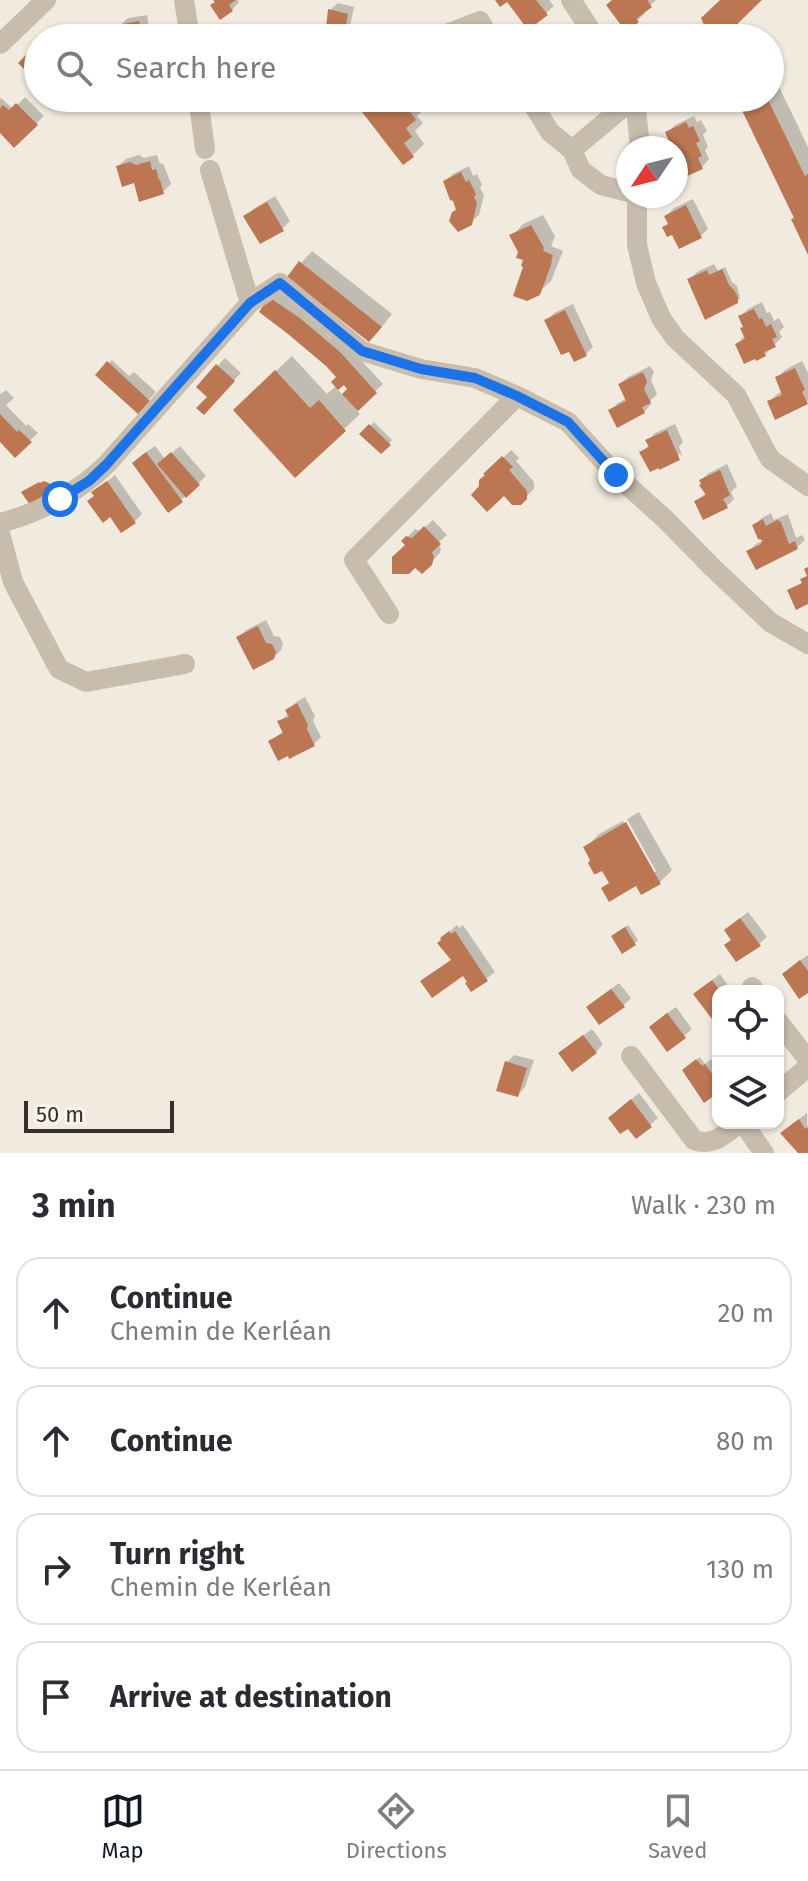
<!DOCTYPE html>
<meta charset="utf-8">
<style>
body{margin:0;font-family:"Fira Sans",sans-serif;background:#f7f7f7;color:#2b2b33}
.controls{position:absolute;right:24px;bottom:24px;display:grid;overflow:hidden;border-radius:16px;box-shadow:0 2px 6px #0004}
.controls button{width:72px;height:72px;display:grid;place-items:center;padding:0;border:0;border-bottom:2px solid #e1e1e2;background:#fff;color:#2b2b33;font:40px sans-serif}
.compass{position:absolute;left:616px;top:136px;width:72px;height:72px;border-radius:50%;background:#fff;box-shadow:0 2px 6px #0004;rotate:235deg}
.scale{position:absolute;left:24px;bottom:20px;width:150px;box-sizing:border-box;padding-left:8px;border:4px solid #37302a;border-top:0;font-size:22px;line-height:28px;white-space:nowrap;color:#37302a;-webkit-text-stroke:6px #f9f4ec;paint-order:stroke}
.stop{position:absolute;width:24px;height:24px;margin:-18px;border:6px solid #1a73e8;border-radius:50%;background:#fff}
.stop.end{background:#1a73e8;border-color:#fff;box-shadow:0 2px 8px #0008}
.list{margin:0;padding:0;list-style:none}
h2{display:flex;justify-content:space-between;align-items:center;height:104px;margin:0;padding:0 32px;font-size:34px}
h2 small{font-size:26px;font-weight:400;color:#7c7c81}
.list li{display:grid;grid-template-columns:52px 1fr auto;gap:24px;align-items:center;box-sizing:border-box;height:112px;margin:0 16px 16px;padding:0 16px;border:2px solid #e1e1e2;border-radius:24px}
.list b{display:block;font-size:30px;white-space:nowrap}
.list p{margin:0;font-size:26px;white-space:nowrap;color:#7c7c81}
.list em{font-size:26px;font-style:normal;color:#7c7c81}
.icon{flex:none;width:44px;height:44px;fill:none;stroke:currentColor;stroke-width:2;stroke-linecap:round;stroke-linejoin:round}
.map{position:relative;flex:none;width:808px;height:1153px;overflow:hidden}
.search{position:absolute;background:#fff;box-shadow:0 2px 6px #0004;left:24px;right:24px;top:24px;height:88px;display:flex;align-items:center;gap:20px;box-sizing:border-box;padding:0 28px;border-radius:44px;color:#7c7c81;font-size:30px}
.sheet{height:616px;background:#fff}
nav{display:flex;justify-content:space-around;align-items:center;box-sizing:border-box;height:112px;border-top:2px solid #e1e1e2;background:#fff;font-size:22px;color:#7c7c81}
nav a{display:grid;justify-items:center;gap:4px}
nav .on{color:#111827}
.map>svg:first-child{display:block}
</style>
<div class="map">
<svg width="808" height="1153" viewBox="0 0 808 1153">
<rect width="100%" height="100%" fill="#f1ebdf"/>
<!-- shadow -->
<path fill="#0003" fill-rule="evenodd" d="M216 0H238L239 2 232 10Z
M508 0H549L554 6 546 13Z
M613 0H656L643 11 645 13 637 21Z
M722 0H759L731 26 743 38H706L710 34Z
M338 3 354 7 350 26 358 38H327L330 10Z
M147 15 150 34 154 33 155 38H112L122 35 120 25 128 18Z
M770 68 808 147V253L796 218 739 98H770Z
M25 97 44 116 14 145 0 130V99L1 98 13 109Z
M380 98H420L426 107 417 116 423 123 415 131 424 144 412 156 365 112Z
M694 116 697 122 701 120 707 131 703 135 708 147 705 150 709 159 702 167 676 177V148L668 132 675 125Z
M139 155 144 158 157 155 160 164 163 163 171 184 163 192 136 180 118 166 126 159Z
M469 166 473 176 477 174 482 185 480 188 484 195 479 215 470 223 445 181 453 174Z
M275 196 290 221 282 229 246 216 253 209Z
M693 199 708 229 700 237 669 223 666 216 674 208Z
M543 215 555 236 551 246 563 251 551 281 538 293 526 259 520 252 512 236 523 224Z
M312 251 392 314 381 328 301 263Z
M714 264 718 271 725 267 732 282 737 286 740 298 737 302 689 280 697 272Z
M278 290 331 339 336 335 348 346 383 384 356 409 360 414 295 475 251 394 292 356 327 394 337 385 339 376 315 354 261 312ZM344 383 350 389 343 395 337 389Z
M762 302 767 313 770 312 774 321 779 318 784 327 779 332 782 337 765 355 737 344 744 336 745 327 740 317 748 309Z
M573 304 593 347 585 355 570 349 546 321 554 313Z
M225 358 241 373 204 412 210 397 199 386Z
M112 360 129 376 134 372 156 392 145 404 98 375Z
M802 361 808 373V401L769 402 777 394 783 391 778 377 785 370Z
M650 366 654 372 651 380 657 394 650 401 651 404 644 412 611 410 618 403 627 398 620 384 628 377Z
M6 390 14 398 6 405 26 426 28 424 38 433 15 455 0 439V393L1 394Z
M374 422 392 440 381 452 362 434Z
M675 424 683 442 679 447 682 455 681 456 680 453 677 457 642 452 650 444 648 441 655 433Z
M155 446 165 459 180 446 206 476 181 500 142 455Z
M511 450 519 458 516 461 534 482V489L520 503 504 493 481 487 486 474Z
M727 464 737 486 731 492 734 499 727 506 697 501 706 493 701 480 709 473Z
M115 475 142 514 134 522 94 492Z
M771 513 774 520 788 514 796 538 802 535 805 540 797 547 749 551 756 544 766 539 754 525 762 518Z
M433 520 447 535 438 543 441 549 440 553 421 572 404 541 415 529 421 531Z
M266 620 274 636 280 637 283 644 281 650 273 658 239 637 246 630Z
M305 697 315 716 313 721 321 737 314 744 270 741 284 731 279 722 289 713 288 710 295 703Z
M639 812 672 870 660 882H611L587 846 599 834 623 821 653 873 656 871 627 819Z
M748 912 767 937 759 944 733 939 734 923Z
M457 925 459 928 463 925 495 972 472 990 469 981 464 973 423 982 452 959 442 938Z
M628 925 638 940 635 943 616 933Z
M808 955V990L792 966Z
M720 974 732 991H718V1012L703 987Z
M619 983 631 998 623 1006 596 1000Z
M676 1007 692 1029 684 1036 659 1019Z
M592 1029 603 1044 596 1052 569 1046Z
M514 1055 534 1060 525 1087 518 1095 507 1062Z
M700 1057 705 1064 713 1058 718 1065V1090L687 1067Z
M639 1093 658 1118 650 1125 618 1111Z
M807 1113 808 1153H801L791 1125Z"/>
<!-- building -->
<path fill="#bc7752" d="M213 0H236L229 5 233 11 220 20 210 5 215 2Z
M495 0H536L548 15 528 30 507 2 500 7Z
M612 0H647L652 7 636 19 639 22 626 32 606 5Z
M720 0H762L725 36 728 38H704L709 36 701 18Z
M328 9 348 14 344 34 346 38H325Z
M139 21 142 38H121L118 25Z
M32 49 38 56V83L18 63Z
M390 98H400L416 120 406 128 412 137 404 143 414 157 403 165 362 112 374 103 377 107Z
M446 98H473L475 101 461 110 456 101 450 105Z
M662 98H690V99L665 106Z
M736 98H767L805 176 808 174V255L791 219 794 218Z
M16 103 38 125 14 148 0 133V108L3 105 9 110Z
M686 122 689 128 693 126 700 141 696 143 702 156 698 158 703 169 676 181V148H672L665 132Z
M150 161 152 170 156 169 159 180H160L164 194 139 202 134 183 122 187 116 166 130 162 136 165Z
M461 172 466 182 469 180 476 194 474 197 477 203 472 225 458 232 449 221 452 212 456 210 453 201 450 200 443 181Z
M267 202 284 231 260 244 243 216Z
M686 205 702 238 679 249 672 235 667 237 662 227 668 224 664 216Z
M531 225 544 248 543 251 553 255 551 262H552L540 295 527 301 513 296 523 267 521 266 523 260 516 258 518 252 509 235Z
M299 261 382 327 369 342 287 277Z
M722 269 729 285 734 290 738 297V303L705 320 687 279 707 270 709 275Z
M269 297 301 319 320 335 341 353 377 393 358 411 342 394 347 389 344 385 338 390 331 382 336 377 326 366 288 334 259 312Z
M754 309 759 319 762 318 766 327 771 324 777 337 772 339 776 347 764 352 766 356 756 361 755 359 744 364 735 344 745 339 740 328 743 327 738 316Z
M565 310 587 356 574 362 569 352 561 355 544 320Z
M107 361 150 401 138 414 95 375Z
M216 364 235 381 204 415 196 408 207 397 196 387Z
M795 368 805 390 803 391V394L808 404 775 420 767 401 782 395 775 377Z
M275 370 310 408 319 400 346 431 295 478 233 410Z
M643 372 647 381 644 389 651 403 642 407 645 413 617 428 608 410 626 401 618 384Z
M0 414 17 432 19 430 32 442 15 458 0 442Z
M369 424 391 445 381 454 359 434Z
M667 430 680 460 659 470V468L650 472 639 452 649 447 645 440Z
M146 452 183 502 168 513 132 463Z
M171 452 200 485 186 498 157 464Z
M502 456 513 467 509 470 527 491V499L521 505H512L504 496 487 512 471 495 479 486V480L485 475 483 474Z
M720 470 730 495 723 499 728 508 703 520 694 501 706 495 699 485 701 484 699 480Z
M44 481 49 483 51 487 49 492 30 505 21 492 39 482 40 483Z
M107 481 136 523 121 533 110 517 103 523 87 501 94 496 91 492Z
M763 519 766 526 777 520 781 522 789 544 795 541 798 549 756 570 746 551 761 544 762 540 758 539 752 525Z
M424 526 441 544 432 552 434 557 432 565 422 574 415 568 409 574H392V557L405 545 401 541 406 536 412 538Z
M808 567V604L796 610 787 590 802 583 800 579 807 576 804 569Z
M258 626 266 643 272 644 276 652 274 659 253 670 236 637Z
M297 703 308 725 307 729 315 746 289 759 288 756 278 761 268 741 283 733 277 721 289 717 285 710Z
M626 822 661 884 641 895 636 886 609 902 601 888 609 883 602 871 596 874H594L588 863 590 860 583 847Z
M740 918 761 946 736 962 724 945 731 940 724 930Z
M625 927 636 945 622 954 611 936Z
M449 931 451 934 455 931 488 981 471 992 465 983 467 982 463 976 432 998 420 981 451 960 437 943 441 940 440 938Z
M800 960 808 971V993L799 999 782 974Z
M712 980 720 991H718V1014L712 1019 693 994Z
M611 989 625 1007 599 1025 586 1007Z
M667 1013 686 1038 667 1052 649 1027Z
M583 1035 597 1053 572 1072 558 1053Z
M696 1059 702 1066 705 1064 718 1082V1093L704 1103 682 1070Z
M505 1061 527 1068 518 1097 496 1091Z
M631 1099 652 1127 636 1139 628 1129 620 1134 608 1118Z
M799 1119 805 1129 808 1127V1153H798L780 1133Z"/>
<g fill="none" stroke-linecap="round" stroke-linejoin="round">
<!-- minor -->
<path stroke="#c8bcac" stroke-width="20" d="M184 0 190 38
M571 0 596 38
M446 34 480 21 490 38
M0 44 46 0
M198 98 205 149
M529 98 550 132 572 150 581 170 601 185 628 192
M635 98 640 148
M572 150 634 98
M210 170 250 303
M637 196V245L646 283 661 318 675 338 736 395 770 459 808 486
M0 523C39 513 77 493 106 465L250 303 280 283 362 351 421 369 475 378 517 396 568 422 616 475 665 519 711 566 770 622 808 644
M0 533 13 582 59 669 86 682 185 664
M389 614 354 560 517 396
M752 987 755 991
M778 1021 808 1060
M631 1056 694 1140C713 1147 725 1134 740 1123
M778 1092 808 1067
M743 1123 764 1153"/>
</g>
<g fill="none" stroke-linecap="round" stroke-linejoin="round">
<!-- route -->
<path stroke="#1a73e8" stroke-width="10" d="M60 499 89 481 106 465 250 303 280 283 362 351 421 369 475 378 517 396 568 422 616 475"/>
</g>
</svg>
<div class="controls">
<button><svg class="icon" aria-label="locate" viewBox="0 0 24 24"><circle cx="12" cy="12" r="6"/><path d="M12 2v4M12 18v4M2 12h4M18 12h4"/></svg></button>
<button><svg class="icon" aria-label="layers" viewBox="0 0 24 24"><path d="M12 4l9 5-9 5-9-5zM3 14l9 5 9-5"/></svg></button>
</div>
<svg class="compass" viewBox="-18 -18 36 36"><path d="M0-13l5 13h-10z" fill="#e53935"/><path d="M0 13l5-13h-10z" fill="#7c7c81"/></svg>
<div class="scale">50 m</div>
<div class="stop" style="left:60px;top:499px"></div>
<div class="stop end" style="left:616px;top:475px"></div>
<div class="search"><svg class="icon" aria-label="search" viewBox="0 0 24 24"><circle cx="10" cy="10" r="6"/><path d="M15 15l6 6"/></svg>Search here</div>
</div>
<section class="sheet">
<h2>3 min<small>Walk · 230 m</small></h2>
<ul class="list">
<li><svg class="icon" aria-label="ahead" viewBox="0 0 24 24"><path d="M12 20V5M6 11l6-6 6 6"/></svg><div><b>Continue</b><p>Chemin de Kerléan</p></div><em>20 m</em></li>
<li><svg class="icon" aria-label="ahead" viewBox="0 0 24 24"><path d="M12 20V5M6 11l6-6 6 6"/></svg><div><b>Continue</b></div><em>80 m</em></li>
<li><svg class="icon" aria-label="right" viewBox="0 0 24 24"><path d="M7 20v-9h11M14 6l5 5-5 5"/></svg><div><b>Turn right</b><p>Chemin de Kerléan</p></div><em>130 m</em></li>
<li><svg class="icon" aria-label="arrive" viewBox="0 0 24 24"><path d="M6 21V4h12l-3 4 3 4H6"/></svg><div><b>Arrive at destination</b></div></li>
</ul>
</section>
<nav>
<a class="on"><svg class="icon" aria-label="map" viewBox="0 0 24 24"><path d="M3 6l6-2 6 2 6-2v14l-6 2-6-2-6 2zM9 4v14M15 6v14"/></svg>Map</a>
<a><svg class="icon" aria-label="directions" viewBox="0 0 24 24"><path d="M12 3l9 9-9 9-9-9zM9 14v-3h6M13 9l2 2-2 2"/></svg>Directions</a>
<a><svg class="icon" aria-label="saved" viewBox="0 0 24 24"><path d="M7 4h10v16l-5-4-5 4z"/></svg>Saved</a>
</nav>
